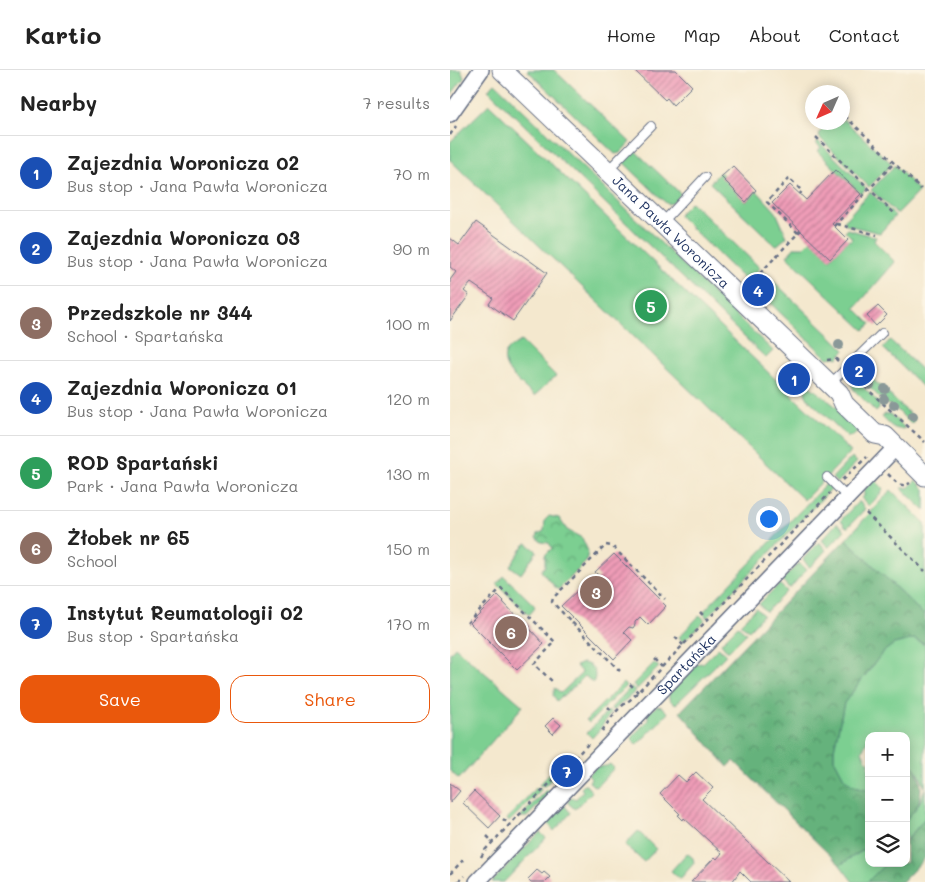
<!DOCTYPE html>
<meta charset="utf-8">
<style>
body{margin:0;font-family:Mali,sans-serif;background:#f2f2f2;color:#222}
.controls{position:absolute;right:15px;bottom:15px;display:grid;overflow:hidden;border-radius:10px;box-shadow:0 2px 12px #0003}
.controls button{width:45px;height:45px;display:grid;place-items:center;padding:0;border:0;border-bottom:1px solid #e0e0e0;background:#fff;color:#222;font:25px sans-serif}
.compass{position:absolute;left:355px;top:15px;width:45px;height:45px;border-radius:50%;background:#fff;box-shadow:0 2px 12px #0003;rotate:225deg}
.you{position:absolute;left:318px;top:448px;width:18px;height:18px;margin:-12px;border:4px solid #fff;border-radius:50%;background:#1a73e8;box-shadow:0 0 0 8px #1a73e833}
.badge{display:grid;place-items:center;width:32px;height:32px;border-radius:50%;background:#ea580c;color:#fff;font-size:16px;font-weight:700}
.pin{position:absolute;translate:-50% -50%;border:2px solid #fff;box-shadow:0 1px 5px #0006}
.list{margin:0;padding:0;list-style:none}
h2{display:flex;justify-content:space-between;align-items:center;height:65px;margin:0;padding:0 20px;font-size:21px}
h2 small{font-size:16px;font-weight:400;color:#767676}
.list li{display:grid;grid-template-columns:32px 1fr auto;gap:15px;align-items:center;box-sizing:border-box;height:75px;padding:0 20px;border-top:1px solid #e0e0e0}
.list b{display:block;font-size:19px;white-space:nowrap}
.list p{margin:0;font-size:16px;white-space:nowrap;color:#767676}
.list em{font-size:16px;font-style:normal;color:#767676}
.actions{display:flex;gap:10px;padding:15px 20px}
.actions a{flex:1;padding:11px 0;border:1px solid #ea580c;border-radius:15px;text-align:center;font-size:18px;color:#ea580c}
.actions .main{background:#ea580c;color:#fff}
.icon{flex:none;width:28px;height:28px;fill:none;stroke:currentColor;stroke-width:2;stroke-linecap:round;stroke-linejoin:round}
.map{position:relative;flex:none;width:475px;height:812px;overflow:hidden}
header{display:flex;align-items:center;gap:30px;box-sizing:border-box;height:70px;padding:0 25px;background:#fff;border-bottom:1px solid #e0e0e0}
header strong{font-size:24px}
nav{display:flex;gap:28px;margin-inline-start:auto;font-size:18px}
main{display:flex}
aside{flex:1;background:#fff}
.map>svg:first-child{display:block}
</style>
<header>
<strong>Kartio</strong>
<nav><a>Home</a><a>Map</a><a>About</a><a>Contact</a></nav>
</header>
<main>
<aside>
<h2>Nearby<small>7 results</small></h2>
<ul class="list">
<li><span class="badge" style="background:#1a4fb4">1</span><div><b>Zajezdnia Woronicza 02</b><p>Bus stop · Jana Pawła Woronicza</p></div><em>70 m</em></li>
<li><span class="badge" style="background:#1a4fb4">2</span><div><b>Zajezdnia Woronicza 03</b><p>Bus stop · Jana Pawła Woronicza</p></div><em>90 m</em></li>
<li><span class="badge" style="background:#8d6e63">3</span><div><b>Przedszkole nr 344</b><p>School · Spartańska</p></div><em>100 m</em></li>
<li><span class="badge" style="background:#1a4fb4">4</span><div><b>Zajezdnia Woronicza 01</b><p>Bus stop · Jana Pawła Woronicza</p></div><em>120 m</em></li>
<li><span class="badge" style="background:#2e9e5b">5</span><div><b>ROD Spartański</b><p>Park · Jana Pawła Woronicza</p></div><em>130 m</em></li>
<li><span class="badge" style="background:#8d6e63">6</span><div><b>Żłobek nr 65</b><p>School</p></div><em>150 m</em></li>
<li><span class="badge" style="background:#1a4fb4">7</span><div><b>Instytut Reumatologii 02</b><p>Bus stop · Spartańska</p></div><em>170 m</em></li>
</ul>
<div class="actions"><a class="main">Save</a><a>Share</a></div>
</aside>
<div class="map">
<svg width="475" height="812" viewBox="0 0 475 812">
<defs>
<pattern id="forest-crowns" width="20" height="18" patternUnits="userSpaceOnUse" patternTransform="scale(1.25)"><rect width="20" height="18" fill="#65b27b"/><path d="M2 6a3 3 0 1 1 6 0M12 15a3 3 0 1 1 6 0" fill="none" stroke="#529168"/></pattern>
<pattern id="park-crowns" width="20" height="18" patternUnits="userSpaceOnUse" patternTransform="scale(1.25)"><rect width="20" height="18" fill="#7ccf91"/><path d="M2 6a3 3 0 1 1 6 0M12 15a3 3 0 1 1 6 0" fill="none" stroke="#65a87a"/></pattern>
<pattern id="building-hatch" width="6" height="6" patternUnits="userSpaceOnUse" patternTransform="scale(1.25)"><rect width="6" height="6" fill="#ef9cb7"/><path d="M-1 1l2-2M0 6l6-6M5 7l2-2" fill="none" stroke="#c18098"/></pattern>
</defs>
<rect width="100%" height="100%" fill="#fcf5e5"/>
<filter id="ink" filterUnits="userSpaceOnUse"><feTurbulence type="fractalNoise" baseFrequency=".02" numOctaves="2"/><feDisplacementMap in="SourceGraphic" scale="10" xChannelSelector="R" yChannelSelector="G"/><feConvolveMatrix kernelMatrix="1 2 1 2 8 2 1 2 1" color-interpolation-filters="sRGB"/></filter>
<filter id="wash" filterUnits="userSpaceOnUse"><feTurbulence type="fractalNoise" baseFrequency=".0096" numOctaves="4" result="noise"/><feDisplacementMap in="SourceGraphic" scale="20" xChannelSelector="R" yChannelSelector="G"/><feGaussianBlur stdDeviation="1.12" result="paint"/><feColorMatrix in="noise" values="0 0 0 0 0 0 0 0 0 0 0 0 0 0 0 0 0 1.4 0 .05"/><feComposite in="paint" operator="in"/></filter>
<g filter="url(#wash)">
<rect width="100%" height="100%" fill="#f4e8ce"/>
<!-- green -->
<path fill="#7ccf91" stroke="#4c7f78" d="M0 0H11L14 8 0 26Z
M77 0H104L180 72 170 83 165 84Z
M45 13 323 281 316 288 38 20Z
M39 34 401 382 354 430 0 90V72Z
M393 49 442 94 419 117 369 67 370 62 379 53 392 52Z
M368 71 416 118 411 124 367 81 371 78 366 73Z
M183 79 231 124 222 133 217 134 173 92 175 87Z
M445 95 469 121 447 144 421 120Z
M270 102 273 105 272 107 296 132 307 121 326 142 337 167 326 176 260 113Z
M420 122 445 146 430 163 397 155 394 151Z
M241 132 310 198 297 212 229 146 230 143Z
M397 159 426 167 424 171 445 192 405 238 421 254 414 260 337 186 345 177H354L361 170 380 189 398 170 400 171 402 168 395 161Z
M314 202 395 280 388 288 386 287 377 288 313 226 316 222 306 211Z
M440 270 475 303V319L433 278Z
M71 271 106 306 84 326C74 316 46 296 57 281 60 277 66 274 71 271Z
M412 299 465 349 461 354 446 339 435 333 406 304Z
M403 307 429 333V339L426 342 404 320 401 314Z
M357 314 407 353 412 357 402 366H397L358 329 355 323Z
M435 344H440L455 358C445 362 439 354 432 347Z
M402 387 407 392 387 413 382 408Z
M424 409 432 417 433 421 419 436 411 428 414 426V420Z
M466 410 475 419V441L451 418H458Z
M377 413 382 418 257 548 253 542Z
M441 420 475 453V546L396 469Z
M408 432H410L415 439 398 457H396L391 450Z
M387 453 395 460 379 477 377 476 372 470Z
M76 473 87 481 71 504 60 496Z
M368 473H370L376 480 360 497 358 496 353 489Z
M349 493 356 500 340 518 338 517 332 510Z
M329 514 337 521 317 541H315L309 534Z
M306 538 313 545 299 560 291 555V553Z
M250 545 255 550 233 572 229 567Z
M288 556 295 562 296 564 279 581H277L271 573Z
M464 569 475 575V748L456 771V750L470 732 475 718 469 704 456 686V666C443 666 431 665 419 666L412 681 416 690 419 692V720L402 715 394 708 384 689V679L394 633 433 582 444 574Z
M5 577 73 636 9 709 0 701V583Z
M268 578 275 583V586L225 635 219 629V623L245 594 253 593Z
M132 593C143 594 148 603 143 613L135 606 113 627 112 626 107 631 103 625 105 618 111 623 132 603 126 596Z
M204 593 209 597 187 619 183 614Z
M173 613 176 616 139 653 136 650Z
M181 617 186 621 163 641 161 638Z
M207 636 212 637 218 643 188 674H186L181 668 198 650V643Z
M158 641 161 643 150 659 142 668 137 663Z
M117 685 118 691 95 716 89 715Z
M160 694 164 698 146 717 139 712 141 708 138 705 146 697 157 696Z
M134 715H136L142 722 125 739 118 733V731L122 727 126 729 133 721 131 718Z
M86 718 92 719 59 752 57 749Z
M97 719 100 723 77 747H70Z
M112 733 121 743 104 761 97 752 98 748Z
M188 761 206 779 194 792 175 775Z
M90 762 96 768 54 812H42Z
M419 777V793H436L417 812H403L390 795 402 787Z
M237 783 243 788 244 793 230 809 221 801Z"/>
<!-- forest -->
<path fill="url(#forest-crowns)" stroke="#40706c" d="M396 469 475 546V574L464 569 444 574 433 582 394 633 384 679V689L394 708 402 715 419 720V777L402 787 390 795 284 691 278 697 230 642Z
M456 686C470 702 475 717 467 737 464 741 459 745 456 750Z
M475 748V788L452 812H417L436 793H456V771Z"/>
<!-- park -->
<path fill="url(#park-crowns)" stroke="#4c7f78" d="M99 446 109 448 117 460 132 468 138 481 136 492 108 520 91 501 95 496V485L102 478 99 473 91 472 87 467 88 464 94 461 95 450Z
M54 506 84 535 85 538 79 545 47 514Z"/>
<g id="blocks">
<!-- building -->
<path fill="url(#building-hatch)" d="M184 0H226L242 16 223 35 217 28 215 30Z
M283 96 306 120 296 132 271 107Z
M385 100 411 124 382 154 398 170 380 189 322 133 340 115 356 130Z
M26 152 97 203 63 251 39 234 43 228 21 213 14 221 19 225 0 251V210L6 202 0 197V168L9 175Z
M428 236 437 245 426 256 417 246Z
M164 484 216 536 198 555 190 547 185 552V555L183 558 179 557 174 562 182 570 164 589 111 536 130 518 134 522 138 519 140 512 146 510 150 507 145 502Z
M48 525 54 531 53 532 72 552 74 550 80 556 79 558 94 574 67 600 20 553Z
M103 648 111 655 103 664 95 656Z
M246 702 263 718 252 729 339 812H301L290 801 282 812H241L265 787 267 789 272 783 234 748 233 750 228 745 230 744 210 724 228 705 236 712Z
M0 713 10 721 0 733Z
M24 721 50 746 39 758 13 733Z
M87 800 92 804 94 802 100 807 95 812H81L78 809Z"/>
</g>
</g>
<g filter="url(#ink)">
<use href="#blocks" fill-opacity="0" stroke="#677085" stroke-width="1"/>
<g fill="none" stroke-linecap="round" stroke-linejoin="round">
<defs>
<path id="service" d="M157 101 201 56
M212 153 255 107
M380 314 432 263
M377 407 397 427"/>
<g id="minor">
<path d="M0 44 31 0"/>
<path id="s1" d="M27 812 446 377"/>
</g>
<g id="tertiary">
<path id="s2" d="M52 0 389 323 394 334 425 364 435 366 475 406"/>
</g>
</defs>
<!-- service casing -->
<use href="#service" stroke="#677085" stroke-width="10"/>
<!-- minor casing -->
<use href="#minor" stroke="#677085" stroke-width="18"/>
<!-- tertiary casing -->
<use href="#tertiary" stroke="#677085" stroke-width="21"/>
<!-- path -->
<path stroke="#677085" stroke-width="2.5" stroke-dasharray="4 4" stroke-linecap="butt" d="M395 46 471 119
M0 65 6 56
M366 67 446 145
M387 154 427 165
M384 156 444 93
M348 163 317 132 339 108 352 121 350 124
M299 215 351 160
M377 290 386 289 388 291
M403 306 475 372
M438 404C445 411 450 419 460 413
M392 410 417 387
M416 443 475 501
M250 542 258 550
M17 553 51 518 105 572 84 594 103 612
M225 567 233 575
M204 589 212 597
M170 601 102 532 103 528 156 475 162 476 215 529
M180 614 188 622
M158 637 164 643
M152 661C162 647 165 640 180 630L380 423
M53 749 60 755
M37 766 43 772
M31 787 35 780 139 673
M0 804 13 790
M8 812 14 806"/>
<!-- service -->
<use href="#service" stroke="#fff" stroke-width="8"/>
<!-- minor -->
<use href="#minor" stroke="#fff" stroke-width="15"/>
<!-- tertiary -->
<use href="#tertiary" stroke="#fff" stroke-width="19"/>
</g>
<!-- trees -->
<g fill="#8a9898">
<circle cx="389" cy="275" r="5"/>
<circle cx="420" cy="315" r="5"/>
<circle cx="435" cy="319" r="5"/>
<circle cx="434" cy="329" r="5"/>
<circle cx="444" cy="335" r="5"/>
<circle cx="463" cy="346" r="5"/>
</g>
</g>
<g text-anchor="middle" stroke-width="5" stroke-linejoin="round" paint-order="stroke">
<!-- street labels -->
<g font-size="14" fill="#1b2f5e" stroke="#fcf5e5">
<text dy="5" stroke="none"><textPath href="#s2" startOffset="234">Jana Pawła Woronicza</textPath></text>
<text dy="5" stroke="none"><textPath href="#s1" startOffset="302">Spartańska</textPath></text>
</g>
</g>
</svg>
<div class="controls">
<button>+</button>
<button>−</button>
<button><svg class="icon" aria-label="layers" viewBox="0 0 24 24"><path d="M12 4l9 5-9 5-9-5zM3 14l9 5 9-5"/></svg></button>
</div>
<svg class="compass" viewBox="-18 -18 36 36"><path d="M0-13l5 13h-10z" fill="#e53935"/><path d="M0 13l5-13h-10z" fill="#767676"/></svg>
<div class="you"></div>
<div class="pin badge" style="left:344px;top:309px;background:#1a4fb4">1</div>
<div class="pin badge" style="left:409px;top:300px;background:#1a4fb4">2</div>
<div class="pin badge" style="left:146px;top:522px;background:#8d6e63">3</div>
<div class="pin badge" style="left:308px;top:220px;background:#1a4fb4">4</div>
<div class="pin badge" style="left:201px;top:236px;background:#2e9e5b">5</div>
<div class="pin badge" style="left:61px;top:562px;background:#8d6e63">6</div>
<div class="pin badge" style="left:117px;top:701px;background:#1a4fb4">7</div>
</div>
</main>
